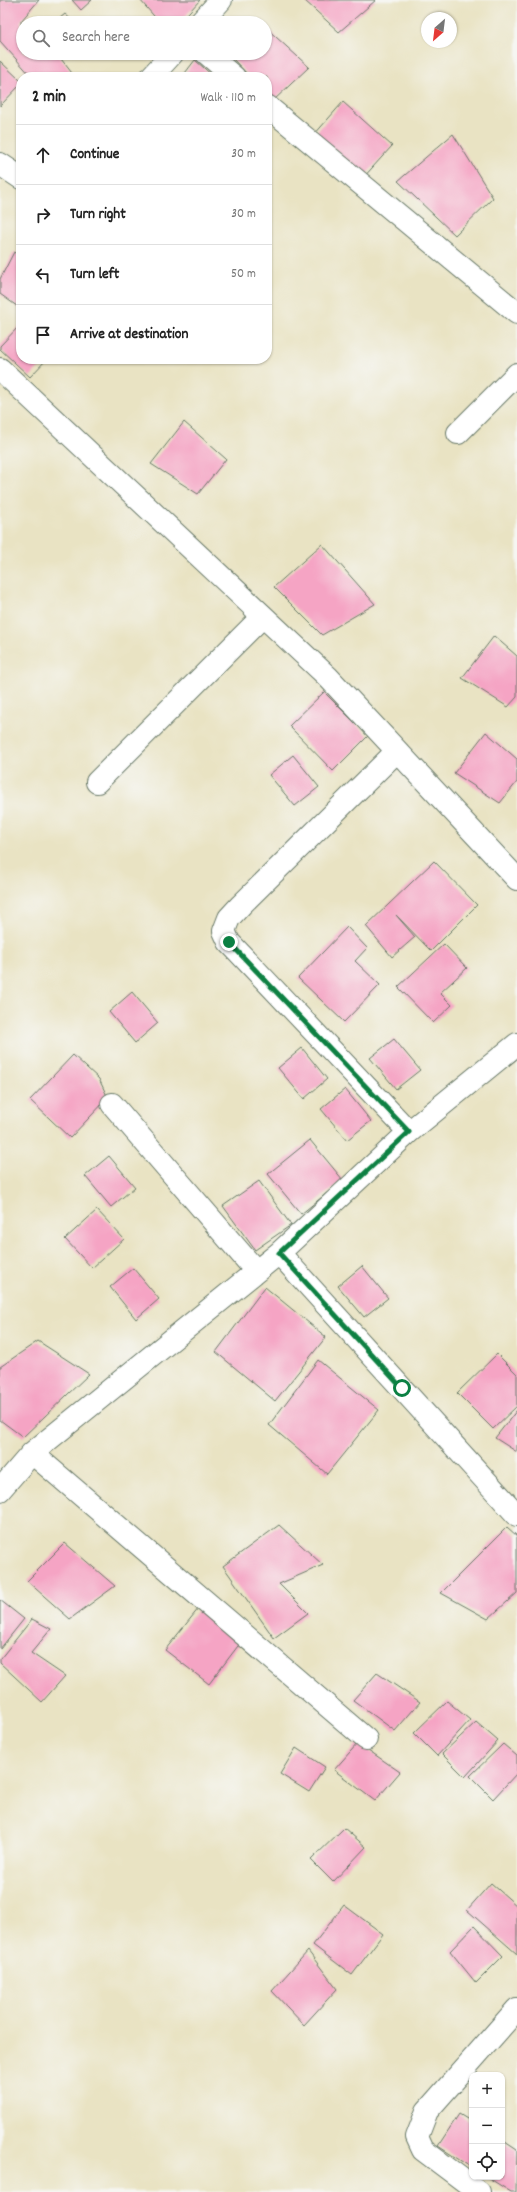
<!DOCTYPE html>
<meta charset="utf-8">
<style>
body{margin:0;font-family:Dekko,sans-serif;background:#f6f6f6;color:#222}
.controls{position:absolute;right:12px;bottom:12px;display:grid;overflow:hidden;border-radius:8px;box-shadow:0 1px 3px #0004}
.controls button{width:36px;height:36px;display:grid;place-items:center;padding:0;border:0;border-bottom:1px solid #e0e0e0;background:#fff;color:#222;font:20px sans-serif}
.compass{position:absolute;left:421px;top:12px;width:36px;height:36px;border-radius:50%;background:#fff;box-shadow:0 1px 3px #0004;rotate:208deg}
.stop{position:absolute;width:12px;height:12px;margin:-9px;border:3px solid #0b8043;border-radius:50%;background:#fff}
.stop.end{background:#0b8043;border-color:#fff;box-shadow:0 1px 4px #0008}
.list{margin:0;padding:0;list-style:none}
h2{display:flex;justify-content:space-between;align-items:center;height:52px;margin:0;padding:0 16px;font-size:17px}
h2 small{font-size:13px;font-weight:400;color:#767676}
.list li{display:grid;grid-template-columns:26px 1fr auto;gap:12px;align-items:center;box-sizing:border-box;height:60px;padding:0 16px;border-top:1px solid #e0e0e0}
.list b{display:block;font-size:15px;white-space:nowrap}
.list em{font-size:13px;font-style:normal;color:#767676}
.icon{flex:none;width:22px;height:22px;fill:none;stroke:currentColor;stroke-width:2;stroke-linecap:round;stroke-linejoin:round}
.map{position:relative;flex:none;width:517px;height:2192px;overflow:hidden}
.search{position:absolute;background:#fff;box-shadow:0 1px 3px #0004;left:16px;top:16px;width:256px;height:44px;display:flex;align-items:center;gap:10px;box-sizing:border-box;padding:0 14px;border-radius:22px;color:#767676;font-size:15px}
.panel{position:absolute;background:#fff;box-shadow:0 1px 3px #0004;left:16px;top:72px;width:256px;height:292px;border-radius:16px}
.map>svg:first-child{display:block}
</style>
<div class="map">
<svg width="517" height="2192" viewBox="0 0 517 2192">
<rect width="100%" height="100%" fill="#f6f6f2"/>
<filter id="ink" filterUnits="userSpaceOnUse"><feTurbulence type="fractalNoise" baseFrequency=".025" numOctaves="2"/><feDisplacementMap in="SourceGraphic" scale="8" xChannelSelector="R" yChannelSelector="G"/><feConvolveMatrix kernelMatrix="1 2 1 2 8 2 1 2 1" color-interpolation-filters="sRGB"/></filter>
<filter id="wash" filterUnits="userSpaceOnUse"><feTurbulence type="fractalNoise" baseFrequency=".012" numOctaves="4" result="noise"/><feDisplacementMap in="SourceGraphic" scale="16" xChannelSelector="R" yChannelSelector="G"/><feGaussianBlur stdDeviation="0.9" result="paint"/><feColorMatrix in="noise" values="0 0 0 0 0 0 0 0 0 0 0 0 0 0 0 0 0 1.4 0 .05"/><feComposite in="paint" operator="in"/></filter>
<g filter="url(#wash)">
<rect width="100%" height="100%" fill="#e9e3c3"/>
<g id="blocks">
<!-- building -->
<path fill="#f5a4c4" d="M0 0H39L21 21 23 53H60L58 55 75 77H32L0 41Z
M72 0H92L81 10Z
M140 0H200L179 23H160Z
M304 0H376L339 32Z
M65 14 75 23H54Z
M265 27 309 67 273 101 267 95V77H250L232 58 236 53H265Z
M195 60 214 77H182Z
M0 61 21 81V84L0 106Z
M343 102 392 146 362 179 313 136Z
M453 134 493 198 455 235 398 181Z
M14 252 21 256V309L0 294V279Z
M21 324V359H47L30 377 0 349V346Z
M184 422 226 459 198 494 151 464Z
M322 544 375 604 322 635 274 587Z
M494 636 517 656V697L508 707 462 678Z
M324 692 368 736 333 771 289 726Z
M486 732 517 759V782L500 803 454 773Z
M293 755 319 787 295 806 269 775Z
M434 861 477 905 431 951 396 915 415 937 392 957 366 926Z
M347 927 367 948 355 961 380 985 344 1022 298 978Z
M444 944 467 968 440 993 452 1005 433 1023 398 987Z
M132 992 158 1023 135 1043 109 1012Z
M394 1039 420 1070 396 1089 370 1058Z
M302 1048 327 1079 304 1099 278 1068Z
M73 1055 99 1079 108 1098 70 1138 30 1100Z
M345 1089 371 1121 347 1140 321 1109Z
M310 1140 343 1180 301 1214 268 1174Z
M109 1156 135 1187 111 1207 85 1176Z
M259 1181 291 1225 255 1250 223 1206Z
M97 1210 124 1239 92 1268 65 1239Z
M362 1266 388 1298 364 1317 338 1286Z
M133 1268 159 1299 136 1319 110 1287Z
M265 1287 326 1337 275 1401 216 1352Z
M38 1341 89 1374 23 1437 0 1420V1367Z
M497 1354 517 1374V1406L493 1429 457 1393Z
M318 1360 379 1410 327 1474 269 1425Z
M517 1410V1452L495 1438Z
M279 1525 323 1565 279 1584 308 1613 274 1638 223 1566Z
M507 1527 517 1536V1593L488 1619 441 1593Z
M65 1543 115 1586 70 1619 27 1581Z
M0 1600 24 1619 0 1649Z
M199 1608 241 1642 209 1684 165 1650Z
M32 1619 51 1629 31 1653 65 1676 42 1702 0 1663V1659Z
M377 1673 420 1702 395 1731 353 1700Z
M447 1701 470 1720 437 1756 414 1733Z
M476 1722 498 1741 465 1777 442 1754Z
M358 1743 400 1772 375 1801 334 1770Z
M503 1744 517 1756V1773L493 1799 470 1776Z
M296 1748 325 1767 309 1792 280 1774Z
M344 1828 366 1847 333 1882 311 1860Z
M491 1883 517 1906V1954L467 1910Z
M344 1905 383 1934 352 1975 313 1945Z
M474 1926 503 1956 476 1983 450 1951Z
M308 1951 337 1989 304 2025 272 1991Z
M459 2114 472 2122V2168L438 2146Z
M502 2140 517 2150 516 2192H511L487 2177H502Z"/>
</g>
</g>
<g filter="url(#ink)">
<use href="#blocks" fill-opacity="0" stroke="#676" stroke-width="1"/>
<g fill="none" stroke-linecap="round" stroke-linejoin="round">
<defs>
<path id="minor" d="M200 23 221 0
M206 53 234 77
M151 77 173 53
M267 106 517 313
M0 164 21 178
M0 369 328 677 517 879
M458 433 517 374
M396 752 241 905 229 918 224 931 229 942 409 1132
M97 782 263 616
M112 1104 256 1271
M279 1253 517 1515
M32 1453 366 1739
M0 1490 32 1453 279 1253 409 1132 517 1044
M479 2192 423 2150 417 2137 427 2111 517 2009"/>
</defs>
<!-- minor casing -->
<use href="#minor" stroke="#676" stroke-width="24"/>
<!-- minor -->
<use href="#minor" stroke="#fff" stroke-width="22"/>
</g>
</g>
<g fill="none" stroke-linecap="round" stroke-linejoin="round" filter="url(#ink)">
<!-- route -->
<path stroke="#0b8043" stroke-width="5" d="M229 942 409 1132 279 1253 402 1388"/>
</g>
</svg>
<div class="controls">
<button>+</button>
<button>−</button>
<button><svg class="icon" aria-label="locate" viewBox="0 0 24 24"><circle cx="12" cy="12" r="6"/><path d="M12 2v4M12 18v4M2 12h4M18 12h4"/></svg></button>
</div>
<svg class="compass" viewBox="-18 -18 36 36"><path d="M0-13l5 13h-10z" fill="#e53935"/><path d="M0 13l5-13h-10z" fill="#767676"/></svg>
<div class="stop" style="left:402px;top:1388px"></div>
<div class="stop end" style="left:229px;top:942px"></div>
<div class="search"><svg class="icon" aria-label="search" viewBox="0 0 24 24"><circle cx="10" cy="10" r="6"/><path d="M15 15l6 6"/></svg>Search here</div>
<section class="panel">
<h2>2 min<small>Walk · 110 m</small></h2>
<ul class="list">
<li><svg class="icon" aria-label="ahead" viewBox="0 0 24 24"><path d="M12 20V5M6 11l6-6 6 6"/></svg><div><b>Continue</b></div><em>30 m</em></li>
<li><svg class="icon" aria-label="right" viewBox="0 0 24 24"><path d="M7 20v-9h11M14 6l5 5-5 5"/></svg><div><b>Turn right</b></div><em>30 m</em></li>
<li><svg class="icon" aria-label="left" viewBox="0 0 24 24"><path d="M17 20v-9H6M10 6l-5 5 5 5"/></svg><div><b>Turn left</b></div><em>50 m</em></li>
<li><svg class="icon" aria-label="arrive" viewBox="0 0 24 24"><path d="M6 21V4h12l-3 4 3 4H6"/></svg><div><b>Arrive at destination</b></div></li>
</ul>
</section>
</div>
